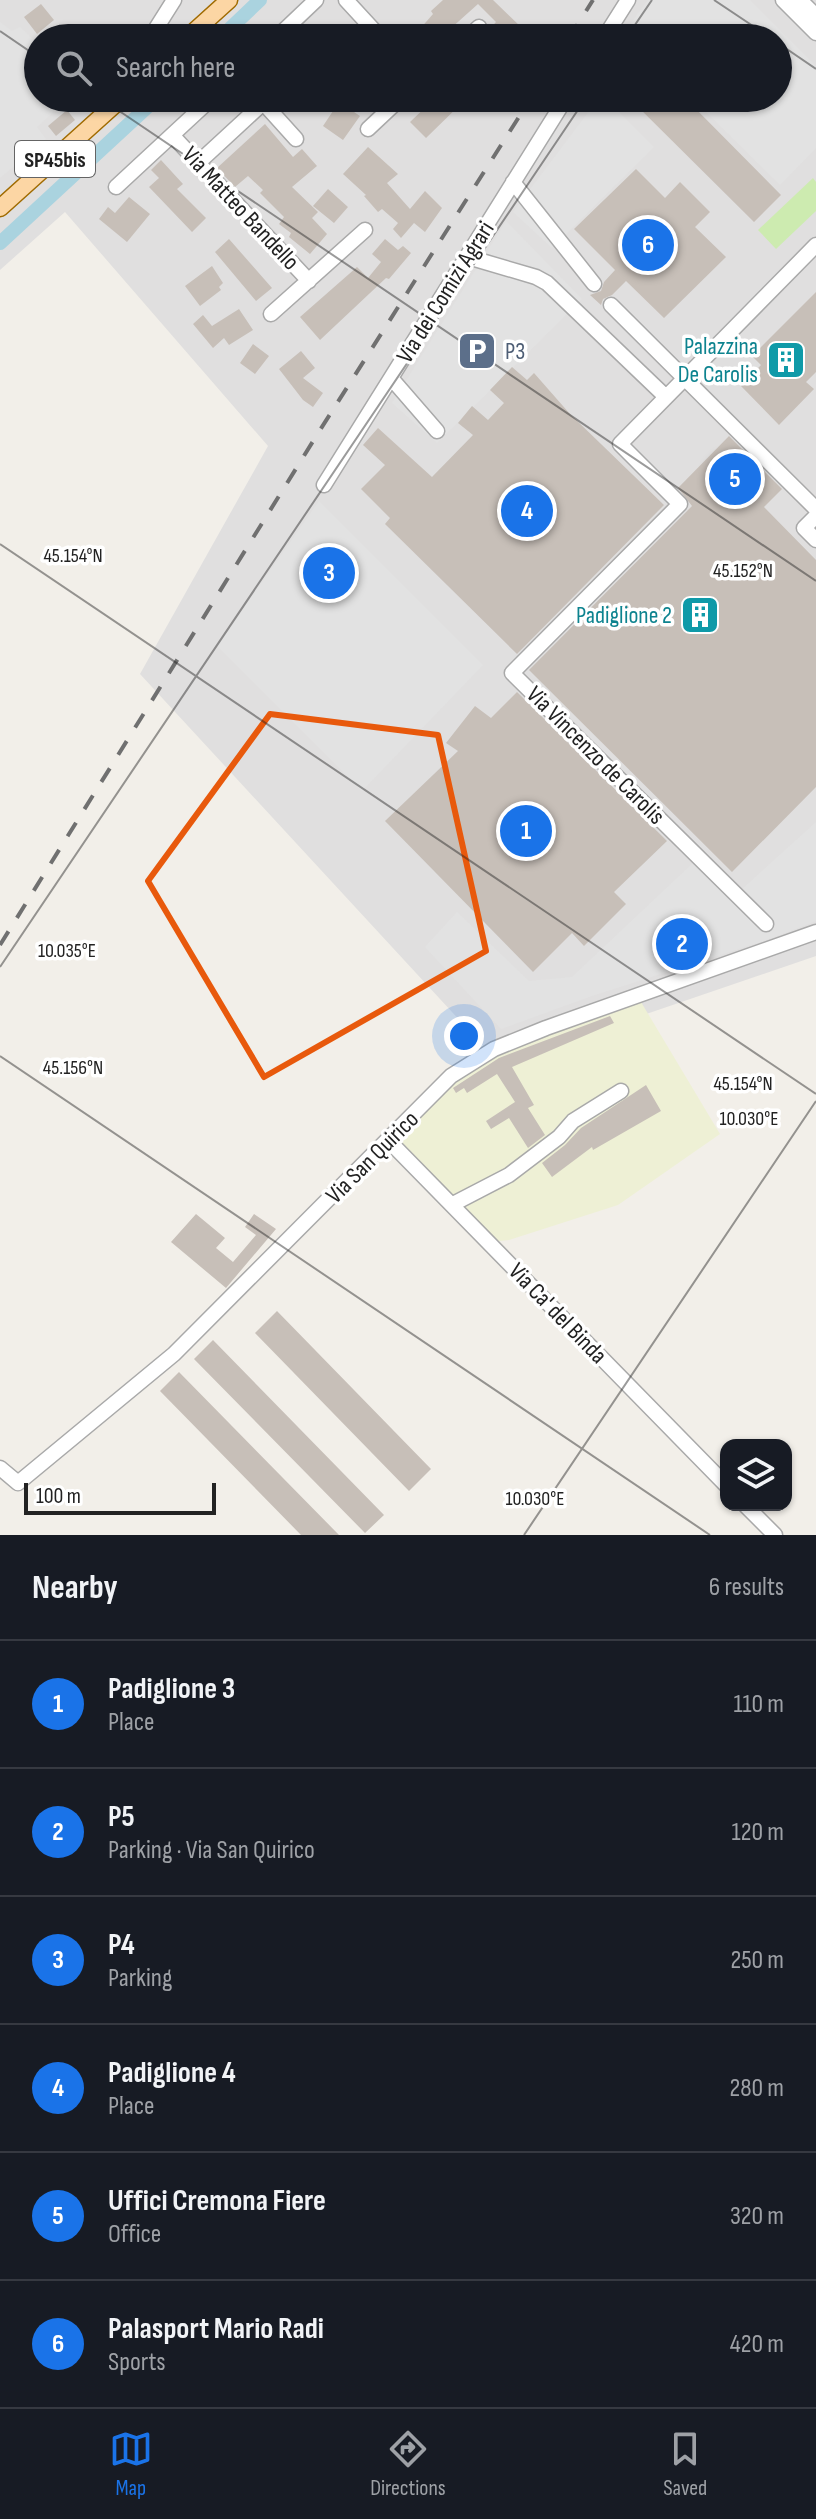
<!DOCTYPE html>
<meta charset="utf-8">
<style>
body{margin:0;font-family:"Sofia Sans Condensed",sans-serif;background:#20242c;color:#f1f3f6}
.controls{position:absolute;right:24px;bottom:24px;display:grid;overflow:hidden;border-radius:16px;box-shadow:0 2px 6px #0004}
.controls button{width:72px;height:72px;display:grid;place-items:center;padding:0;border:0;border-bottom:2px solid #363941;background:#171b24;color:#f1f3f6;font:40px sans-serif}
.scale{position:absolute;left:24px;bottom:20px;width:192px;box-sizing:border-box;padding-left:8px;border:4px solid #222;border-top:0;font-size:22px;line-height:28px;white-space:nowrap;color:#222;-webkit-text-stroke:6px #fff;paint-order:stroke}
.you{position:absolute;left:464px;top:1036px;width:28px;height:28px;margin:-20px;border:6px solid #fff;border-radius:50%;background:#1a73e8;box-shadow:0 0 0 12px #1a73e833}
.badge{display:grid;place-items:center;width:52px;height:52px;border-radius:50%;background:#1a73e8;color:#fff;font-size:26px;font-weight:700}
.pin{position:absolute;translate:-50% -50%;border:4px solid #fff;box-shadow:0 2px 8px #0006}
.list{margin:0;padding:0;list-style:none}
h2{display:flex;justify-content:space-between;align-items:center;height:104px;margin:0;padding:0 32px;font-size:34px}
h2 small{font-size:26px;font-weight:400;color:#9ea1a6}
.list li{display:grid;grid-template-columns:52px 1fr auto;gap:24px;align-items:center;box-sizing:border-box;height:128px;padding:0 32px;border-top:2px solid #363941}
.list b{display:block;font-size:30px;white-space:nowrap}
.list p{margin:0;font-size:26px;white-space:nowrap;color:#9ea1a6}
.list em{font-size:26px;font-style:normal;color:#9ea1a6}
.icon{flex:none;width:44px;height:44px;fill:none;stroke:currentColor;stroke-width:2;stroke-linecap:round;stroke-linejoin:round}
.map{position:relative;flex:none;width:816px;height:1535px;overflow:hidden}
.search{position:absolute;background:#171b24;box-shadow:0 2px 6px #0004;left:24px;right:24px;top:24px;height:88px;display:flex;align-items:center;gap:20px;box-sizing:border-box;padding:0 28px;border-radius:44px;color:#9ea1a6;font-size:30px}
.sheet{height:872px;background:#171b24}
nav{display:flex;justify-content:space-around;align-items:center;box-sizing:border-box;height:112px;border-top:2px solid #363941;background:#171b24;font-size:22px;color:#9ea1a6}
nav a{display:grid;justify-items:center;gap:4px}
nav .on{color:#1a73e8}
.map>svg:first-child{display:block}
</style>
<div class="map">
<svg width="816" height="1535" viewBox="0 0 816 1535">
<rect width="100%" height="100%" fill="#f2efe9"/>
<!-- residential -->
<path fill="#e0dfdf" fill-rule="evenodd" d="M0 0H816V956L500 1064 140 674 268 446 65 212 0 270ZM38 38H778V98H38Z"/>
<!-- farmland -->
<path fill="#eef0d5" d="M638 997 720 1134 618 1205 509 1240 491 1242 396 1148 398 1136 449 1080 491 1053Z"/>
<!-- grass -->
<path fill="#cdebb0" d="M813 178 816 182V211L776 249 758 230Z"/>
<!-- parking -->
<path fill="#e2e2e2" d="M648 0H750L816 66V148L780 185 692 98H778V38H633L625 31Z
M0 22 12 31 20 27 36 42 38 41V98H59V107L37 127 46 139 0 178Z
M599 98H605L654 147 552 248 513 212Z
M506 221 582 299 437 443 392 403Z
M319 501 483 665 362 791 217 646Z
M816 822V921L767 940 592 996 501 1029 425 947 457 912 529 981 572 977 694 862 730 900Z"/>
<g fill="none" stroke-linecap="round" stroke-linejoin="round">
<!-- canal -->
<path stroke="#aad3df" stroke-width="14" d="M220 38 260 0
M0 243 157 98"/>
</g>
<!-- building -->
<path fill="#c7bfb8" d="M443 0H493L522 28 513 38H493L487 32 496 22 478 4 440 38H412L433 14 431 11Z
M41 4 54 20 37 34 24 17Z
M435 98H467L426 138 410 122Z
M629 98H685L781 195 754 222Z
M339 102 360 116 343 140 323 126Z
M67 110 75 120 56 136 48 126Z
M265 124 293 157 302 149 317 166 292 187 318 212 312 218 327 234 310 254 289 237 291 233 279 224 284 217 260 193 263 190 248 176 235 187 217 168Z
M368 147 398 174 387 183 410 209 425 191 442 208 425 232 414 223 401 238 393 229 398 223 382 209 378 212 364 196 366 195 343 174Z
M161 160 183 184 177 189 206 218 192 232 149 187 159 178 151 170Z
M636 169 665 198 680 182 710 212 695 227 726 257 664 318 626 281 612 295 603 299 601 305 590 295 601 291 604 282 615 270 574 229Z
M328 189 348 207 334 223 313 206Z
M129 197 150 214 127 242 99 219 108 207 115 213Z
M229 239 272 288 256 301 215 252Z
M385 239 398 250 403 246 411 253 389 279 386 278 320 340 300 317 357 267 368 278 381 262 372 254Z
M212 266 223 283 219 287 221 290 200 306 185 286Z
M816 292V372L806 382 814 389 779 425 741 386 761 365 752 356Z
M239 309 253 330 229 345 224 338 213 348 193 324 203 315 212 326Z
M253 344 269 356 255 374 240 363Z
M301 351 315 368 303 378 323 393 313 407 303 400 279 369Z
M512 367 527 380 534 373 570 414 664 505 517 654 385 524 390 518 361 489 385 465 363 445 378 428 432 477 473 435 458 423 472 406 488 420 504 403 490 390Z
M729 436 782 489 764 507 816 560V787L732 872 529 670 692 506 678 488Z
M517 692 667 841 614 892 626 904 584 946 572 933 533 972 385 821 458 751 446 743 475 706 491 718Z
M610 1016 614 1023 512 1067 534 1105 528 1108 545 1135 528 1148 509 1118 491 1129 486 1121 515 1102 497 1074 467 1093 464 1088 456 1093 453 1088 499 1058Z
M646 1085 661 1111 593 1150 592 1147 552 1177 542 1163 565 1145 581 1128Z
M196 1214 225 1238 216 1248 233 1262 256 1235 245 1227 254 1214 276 1229 226 1288 171 1242Z
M277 1311 431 1469 409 1491 255 1333Z
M213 1340 384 1515 365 1533 194 1359Z
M179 1372 339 1535H301L160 1391Z"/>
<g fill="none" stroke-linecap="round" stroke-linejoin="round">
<defs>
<path id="minor" d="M346 0 381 38
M783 0 816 33
M800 0 816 16
M150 38 174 0
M276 38 316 0
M467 38 479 27
M604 38 628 0
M259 98 296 139
M368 129 401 98
M172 135 309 281
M198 163 263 103
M513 182 594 284
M116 187 212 98
M468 257 536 277 547 283 666 397
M611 305 816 509
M271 314 365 230
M391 378 437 431
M324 485 566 98
M816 516 804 528 816 540
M766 924 512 673 680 504 620 444 816 245
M389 1141 726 1485
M453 1204 509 1175 559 1137 573 1121 621 1091
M0 1468 18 1483 174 1354 451 1076 494 1049 546 1028 816 932
M745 1505 775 1535"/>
<path id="major" d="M187 38 229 0
M0 208 122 98"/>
</defs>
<!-- minor casing -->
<use href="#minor" stroke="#a9a9a9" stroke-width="17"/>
<!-- major casing -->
<use href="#major" stroke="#a06b00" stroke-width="19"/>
<!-- minor -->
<use href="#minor" stroke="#fff" stroke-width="14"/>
<!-- major -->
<use href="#major" stroke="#fcd6a4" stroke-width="16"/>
<!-- rail -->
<path stroke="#707070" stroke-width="4" stroke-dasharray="16 16" stroke-linecap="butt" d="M569 38 593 0
M0 945 320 430 531 98"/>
</g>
<!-- marked area -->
<path fill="none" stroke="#e8590c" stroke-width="6" stroke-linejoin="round" d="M270 714 438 735 486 951 264 1077 148 881Z"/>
<!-- ticks -->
<path fill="none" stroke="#222" stroke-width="2" stroke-opacity="0.45" d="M714 0 771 38M0 31 38 57M626 38 652 0M778 43 816 69M100 98 816 581M0 544 816 1094M0 967 586 98M0 1056 710 1535M524 1535 816 1101"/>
<!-- icons -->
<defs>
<symbol id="parking-square" viewBox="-11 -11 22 22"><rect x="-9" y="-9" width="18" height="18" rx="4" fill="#5c6f8a" stroke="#fff"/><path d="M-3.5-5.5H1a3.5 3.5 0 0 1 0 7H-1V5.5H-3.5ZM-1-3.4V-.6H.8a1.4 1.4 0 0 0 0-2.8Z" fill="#fff"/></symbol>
<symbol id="building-square" viewBox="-11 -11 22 22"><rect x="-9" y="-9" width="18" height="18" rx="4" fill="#0f9aa8" stroke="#fff"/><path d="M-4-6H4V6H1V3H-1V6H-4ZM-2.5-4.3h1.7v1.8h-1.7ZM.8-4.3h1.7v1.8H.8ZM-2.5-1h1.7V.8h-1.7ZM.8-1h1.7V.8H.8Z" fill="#fff"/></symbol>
</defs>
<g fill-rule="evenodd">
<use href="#parking-square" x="455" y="329" width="44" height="44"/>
<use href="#building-square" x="764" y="338" width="44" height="44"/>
<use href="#building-square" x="678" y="593" width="44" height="44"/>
</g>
<g text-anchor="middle" stroke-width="7" stroke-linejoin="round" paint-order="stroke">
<!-- shield labels -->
<rect fill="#fff" stroke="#646464" stroke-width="2" x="15" y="141" width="80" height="36" rx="6"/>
<g font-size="22" font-weight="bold" fill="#222">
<text x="55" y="167">SP45bis</text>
</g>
<!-- street labels -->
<g font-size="24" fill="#222" stroke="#fff">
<text transform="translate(241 208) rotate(47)" y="8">Via Matteo Bandello</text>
<text transform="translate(445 292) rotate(-58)" y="8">Via dei Comizi Agrari</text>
<text transform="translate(596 755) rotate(45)" y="8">Via Vincenzo de Carolis</text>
<text transform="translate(372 1157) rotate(-45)" y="8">Via San Quirico</text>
<text transform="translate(558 1313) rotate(46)" y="8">Via Ca' del Binda</text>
</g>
<!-- culture labels -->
<g font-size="24" fill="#0d838f" stroke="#fff" text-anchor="end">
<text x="758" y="354">Palazzina<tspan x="758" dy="28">De Carolis</tspan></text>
<text x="672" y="623">Padiglione 2</text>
</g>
<!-- service labels -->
<g font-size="24" fill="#4e5e75" stroke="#fff" text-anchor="start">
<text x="505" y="359">P3</text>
</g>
</g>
<g font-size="20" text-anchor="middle" fill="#222" stroke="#fff" stroke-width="7" stroke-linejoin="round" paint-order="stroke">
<text x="73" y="562">45.154°N</text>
<text x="743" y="577">45.152°N</text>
<text x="67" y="957">10.035°E</text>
<text x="73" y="1074">45.156°N</text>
<text x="743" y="1090">45.154°N</text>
<text x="749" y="1125">10.030°E</text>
<text x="535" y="1505">10.030°E</text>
</g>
</svg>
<div class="controls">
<button><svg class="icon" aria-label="layers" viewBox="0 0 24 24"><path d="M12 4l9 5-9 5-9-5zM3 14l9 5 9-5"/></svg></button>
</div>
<div class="scale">100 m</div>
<div class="you"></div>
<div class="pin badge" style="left:526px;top:831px">1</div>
<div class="pin badge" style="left:682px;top:944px">2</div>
<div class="pin badge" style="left:329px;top:573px">3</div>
<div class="pin badge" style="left:527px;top:511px">4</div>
<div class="pin badge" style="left:735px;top:479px">5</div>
<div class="pin badge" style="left:648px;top:245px">6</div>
<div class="search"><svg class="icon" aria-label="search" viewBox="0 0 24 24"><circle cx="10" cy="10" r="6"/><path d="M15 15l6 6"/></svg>Search here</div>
</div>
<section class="sheet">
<h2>Nearby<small>6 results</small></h2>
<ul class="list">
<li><span class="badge">1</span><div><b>Padiglione 3</b><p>Place</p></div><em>110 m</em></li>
<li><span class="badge">2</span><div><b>P5</b><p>Parking · Via San Quirico</p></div><em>120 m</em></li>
<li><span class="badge">3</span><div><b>P4</b><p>Parking</p></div><em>250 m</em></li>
<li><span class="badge">4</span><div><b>Padiglione 4</b><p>Place</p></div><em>280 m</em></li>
<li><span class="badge">5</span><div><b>Uffici Cremona Fiere</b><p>Office</p></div><em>320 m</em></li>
<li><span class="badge">6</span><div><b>Palasport Mario Radi</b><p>Sports</p></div><em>420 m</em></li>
</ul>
</section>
<nav>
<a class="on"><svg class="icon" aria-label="map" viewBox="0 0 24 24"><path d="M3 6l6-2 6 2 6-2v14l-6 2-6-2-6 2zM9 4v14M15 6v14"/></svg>Map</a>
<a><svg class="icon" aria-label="directions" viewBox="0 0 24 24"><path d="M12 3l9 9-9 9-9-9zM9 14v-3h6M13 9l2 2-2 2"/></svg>Directions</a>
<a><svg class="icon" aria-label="saved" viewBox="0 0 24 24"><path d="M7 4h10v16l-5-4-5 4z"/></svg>Saved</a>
</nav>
